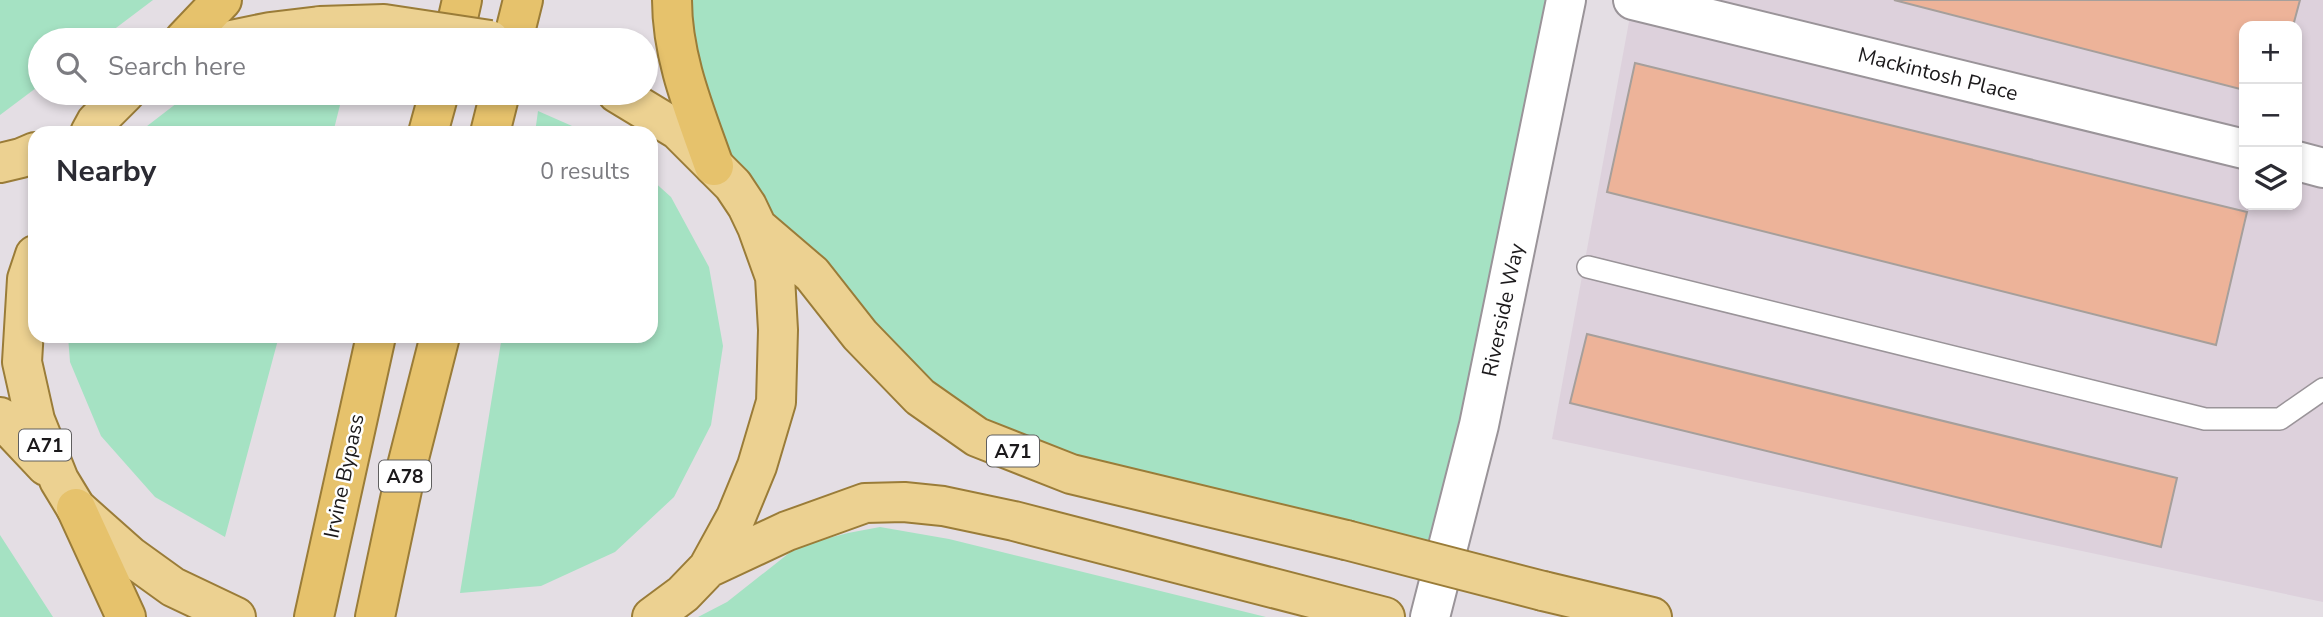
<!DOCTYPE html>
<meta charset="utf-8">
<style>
body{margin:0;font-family:"Nunito Sans",sans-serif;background:#f2f2f3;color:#2b2b33}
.controls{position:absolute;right:21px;top:21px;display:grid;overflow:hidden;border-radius:14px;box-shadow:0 4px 10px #0003}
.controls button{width:63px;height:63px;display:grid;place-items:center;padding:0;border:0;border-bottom:2px solid #e1e1e2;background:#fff;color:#2b2b33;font:35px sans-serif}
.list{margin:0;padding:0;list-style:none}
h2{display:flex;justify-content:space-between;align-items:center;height:91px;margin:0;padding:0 28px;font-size:30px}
h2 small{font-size:23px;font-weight:400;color:#7c7c81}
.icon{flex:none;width:38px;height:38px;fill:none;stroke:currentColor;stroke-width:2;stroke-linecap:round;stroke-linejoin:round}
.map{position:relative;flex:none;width:2323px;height:617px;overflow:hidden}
.search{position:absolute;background:#fff;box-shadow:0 4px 10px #0003;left:28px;top:28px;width:630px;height:77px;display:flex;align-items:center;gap:18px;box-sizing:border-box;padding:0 24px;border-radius:38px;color:#7c7c81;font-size:26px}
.panel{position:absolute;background:#fff;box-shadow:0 4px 10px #0003;left:28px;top:126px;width:630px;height:217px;border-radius:21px}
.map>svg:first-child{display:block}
</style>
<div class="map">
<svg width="2323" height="617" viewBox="0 0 2323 617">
<rect width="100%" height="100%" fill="#e4dee4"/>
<!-- built -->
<path fill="#ddd1dc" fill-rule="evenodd" d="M1633 0H2323V602L1552 439ZM2244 26H2297V205H2244Z"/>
<!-- green -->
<path fill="#a5e2c3" d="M0 0H153L100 40H40V85L0 115Z
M675 0H1560L1434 563 977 437 812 274 696 116Z
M190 93H343L333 133H138Z
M538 111 588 133H535Z
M651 179 671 197 709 267 723 346 711 425 674 497 615 552 541 586 460 593 502 336H651Z
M68 336H279L225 537 155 497 101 436 70 362Z
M880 527 949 539 1266 617H698L727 602 798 546 848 533Z
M0 535 53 617H0Z"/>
<!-- building -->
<path fill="#edb399" stroke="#a69f9b" stroke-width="2" d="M1894 0H2300L2293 26H2244V90Z
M1635 63 2247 212 2216 345 1607 192Z
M1587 334 2177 478 2161 547 1570 403Z"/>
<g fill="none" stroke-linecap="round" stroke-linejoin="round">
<defs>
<path id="service" d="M1588 267 2205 419H2280L2323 389"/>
<path id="minor" d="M1633 0 2244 149
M2297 161 2323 168
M1430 617 1479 425 1566 0"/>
<path id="primary" d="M231 40 270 32 320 26
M617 93 678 130 733 185 747 206 757 227 775 277 778 330 776 402 757 466 736 517 708 568 683 594 652 617
M90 133 96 122 125 93
M0 163 21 158 35 152
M757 227 812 274 860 335 920 397 977 437 1071 474 1346 540
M35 255 27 279 22 362 35 420 59 480 76 508 130 556 173 587 236 617
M0 417 46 466
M708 568 787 531 865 503 904 502 943 506 1014 521 1385 617
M1543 591 1652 617"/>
<path id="trunk" d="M672 0C672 58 695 112 714 166
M184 40 222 0
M453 40 462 0
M513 40 523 0
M428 133 439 93
M490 133 500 93
M76 508 126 617
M314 617 376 336
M375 617 407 466 440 336"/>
</defs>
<!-- service casing -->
<use href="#service" stroke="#9a9499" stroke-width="24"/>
<!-- minor casing -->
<use href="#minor" stroke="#9a9499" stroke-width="42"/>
<!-- primary casing -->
<use href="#primary" stroke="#9a7c38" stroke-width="42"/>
<!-- trunk casing -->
<use href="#trunk" stroke="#9a7c38" stroke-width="42"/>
<!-- service -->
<use href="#service" stroke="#fff" stroke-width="21"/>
<!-- minor -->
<use href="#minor" stroke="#fff" stroke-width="38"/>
<!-- primary -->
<use href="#primary" stroke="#ecd191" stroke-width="38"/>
<!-- trunk -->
<use href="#trunk" stroke="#e6c26c" stroke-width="38"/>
<defs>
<path id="primary-bridge" d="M320 26 384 24 490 40
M1346 540 1543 591"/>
</defs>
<!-- primary-bridge casing -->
<use href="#primary-bridge" stroke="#9a7c38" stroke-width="42" stroke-linecap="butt"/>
<!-- primary-bridge -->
<use href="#primary-bridge" stroke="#ecd191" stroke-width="38"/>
</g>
<g text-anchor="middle" stroke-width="5" stroke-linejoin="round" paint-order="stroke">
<!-- shield labels -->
<g fill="#fff" stroke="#5f5e5f" stroke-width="2">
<rect x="19" y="429.5" width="52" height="31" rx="5"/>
<rect x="987" y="435.5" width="52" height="31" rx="5"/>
<rect x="379" y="460.5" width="52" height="31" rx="5"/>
</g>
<g font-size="19" font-weight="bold" fill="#1b191b">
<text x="45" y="452">A71</text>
<text x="1013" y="458">A71</text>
<text x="405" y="483">A78</text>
</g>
<!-- street labels -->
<g font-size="21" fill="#1b191b" stroke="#fff">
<text transform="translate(1938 74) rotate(14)" y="7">Mackintosh Place</text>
<text transform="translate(1503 310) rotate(-78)" y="7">Riverside Way</text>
<text transform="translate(344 476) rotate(-78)" y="7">Irvine Bypass</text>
</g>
</g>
</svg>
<div class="controls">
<button>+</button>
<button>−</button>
<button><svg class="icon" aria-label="layers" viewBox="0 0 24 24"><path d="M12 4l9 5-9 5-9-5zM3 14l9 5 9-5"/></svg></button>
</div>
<div class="search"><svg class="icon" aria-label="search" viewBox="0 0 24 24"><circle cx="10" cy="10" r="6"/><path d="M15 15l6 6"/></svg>Search here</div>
<section class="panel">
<h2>Nearby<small>0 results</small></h2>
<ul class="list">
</ul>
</section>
</div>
